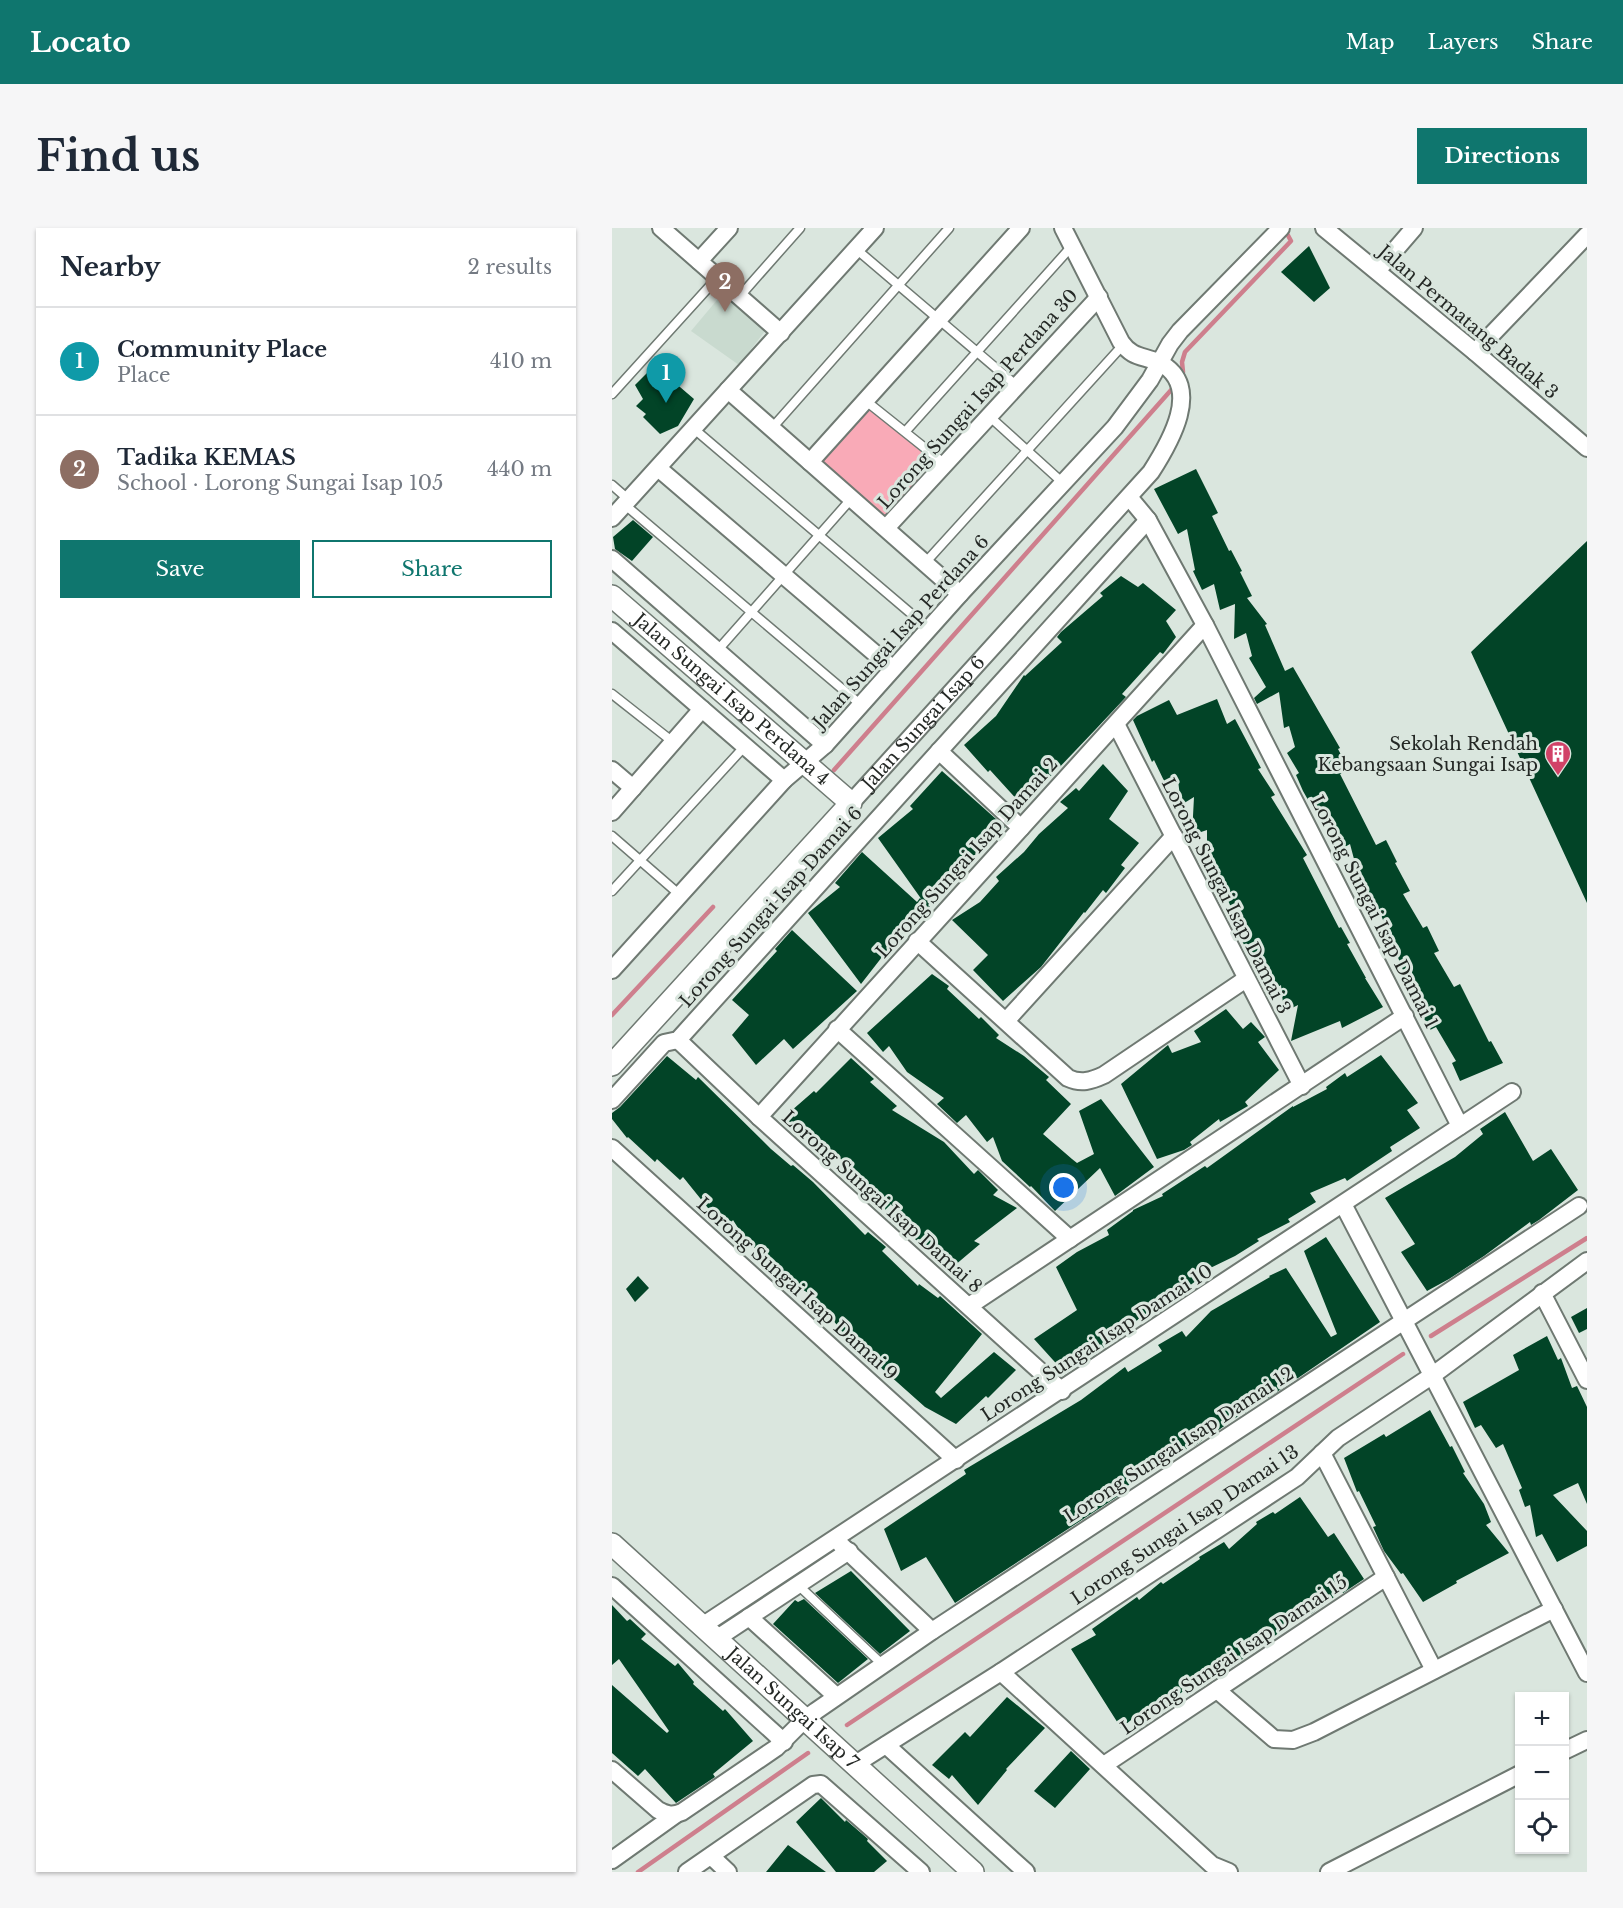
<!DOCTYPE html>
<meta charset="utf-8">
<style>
body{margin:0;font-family:"Libre Baskerville",serif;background:#f6f6f7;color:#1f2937}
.controls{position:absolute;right:18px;bottom:18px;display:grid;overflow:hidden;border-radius:0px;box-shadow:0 2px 4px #0004}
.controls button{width:54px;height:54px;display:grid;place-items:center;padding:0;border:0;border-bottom:2px solid #e0e1e3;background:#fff;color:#1f2937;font:30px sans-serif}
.you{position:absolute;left:452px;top:960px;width:21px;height:21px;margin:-15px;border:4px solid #fff;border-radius:50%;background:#1a73e8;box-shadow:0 0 0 9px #1a73e833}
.badge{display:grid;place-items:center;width:39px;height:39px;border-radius:50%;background:#0f766e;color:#fff;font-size:20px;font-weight:700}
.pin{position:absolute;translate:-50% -50px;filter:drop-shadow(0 2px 3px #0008)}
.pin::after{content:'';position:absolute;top:32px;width:21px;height:18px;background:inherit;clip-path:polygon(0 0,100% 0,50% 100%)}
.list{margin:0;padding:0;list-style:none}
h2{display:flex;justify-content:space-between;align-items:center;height:78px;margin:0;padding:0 24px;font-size:26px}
h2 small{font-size:20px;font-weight:400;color:#747a83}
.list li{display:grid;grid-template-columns:39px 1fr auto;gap:18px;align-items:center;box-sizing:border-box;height:108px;padding:0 24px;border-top:2px solid #e0e1e3}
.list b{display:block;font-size:22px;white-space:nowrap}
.list p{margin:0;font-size:20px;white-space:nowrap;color:#747a83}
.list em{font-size:20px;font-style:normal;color:#747a83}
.actions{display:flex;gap:12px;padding:18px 24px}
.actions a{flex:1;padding:14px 0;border:2px solid #0f766e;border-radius:0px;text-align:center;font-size:21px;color:#0f766e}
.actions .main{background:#0f766e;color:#fff}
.icon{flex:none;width:33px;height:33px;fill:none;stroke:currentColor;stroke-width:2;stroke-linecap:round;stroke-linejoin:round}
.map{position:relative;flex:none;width:975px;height:1644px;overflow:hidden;border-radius:0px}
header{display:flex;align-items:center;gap:36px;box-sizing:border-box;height:84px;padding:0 30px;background:#0f766e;color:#fff}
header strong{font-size:28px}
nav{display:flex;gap:33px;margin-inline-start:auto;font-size:21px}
.intro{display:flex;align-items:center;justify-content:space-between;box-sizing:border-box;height:144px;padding:0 36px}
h1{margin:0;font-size:42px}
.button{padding:15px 27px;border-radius:0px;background:#0f766e;color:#fff;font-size:21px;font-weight:700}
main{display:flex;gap:36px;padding:0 36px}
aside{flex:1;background:#fff;border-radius:0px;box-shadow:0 2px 4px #0004}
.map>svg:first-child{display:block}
</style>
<header>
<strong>Locato</strong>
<nav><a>Map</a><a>Layers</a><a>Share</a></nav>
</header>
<div class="intro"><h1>Find us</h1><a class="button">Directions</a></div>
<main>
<aside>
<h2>Nearby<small>2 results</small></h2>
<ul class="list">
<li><span class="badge" style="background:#0f9aa8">1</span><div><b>Community Place</b><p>Place</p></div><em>410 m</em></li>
<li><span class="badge" style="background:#8d6e63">2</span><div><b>Tadika KEMAS</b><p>School · Lorong Sungai Isap 105</p></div><em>440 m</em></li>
</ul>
<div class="actions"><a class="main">Save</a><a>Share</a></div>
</aside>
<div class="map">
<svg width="975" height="1644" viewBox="0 0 975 1644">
<rect width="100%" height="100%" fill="#dae6de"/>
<!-- built -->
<path fill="#c9dacf" d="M110 66 153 103 127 137 79 103Z"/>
<!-- green -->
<path fill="#f9aab7" d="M254 176 328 236 273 295 204 233Z"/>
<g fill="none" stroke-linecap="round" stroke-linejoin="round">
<!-- stream -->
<path stroke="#ce7f8d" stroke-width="4.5" d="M571 144 570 134 573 124 679 13 672 0
M222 542 560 161
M0 787 101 679
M819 1108 975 1010
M235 1497 791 1126
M26 1644 196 1525"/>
</g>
<!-- building -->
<path fill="#024427" d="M697 18 718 60 702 74 669 44Z
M39 141H47L82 171 66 198 48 206 31 189 34 186 24 178 31 171 23 157Z
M584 241 606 285 600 288 617 323 619 322 630 343 628 344 640 368 635 370 655 396 653 397 673 443 681 439 728 520 726 521 737 542 728 546 764 617 774 612 785 634 783 635 798 663 791 666 811 700 815 698 827 723 822 725 842 759 848 756 877 814 879 813 891 835 848 853 840 835 844 833 824 799 818 802 806 779 811 776 798 739 791 742 765 677 759 680 750 661 738 616 731 620 721 594 712 600 691 563 684 547 687 545 675 525 683 519 677 498 672 500 667 464 645 476 642 470 654 459 637 430 640 428 634 405 622 411 623 376 608 382 602 356 590 362 581 343 583 342 575 301 566 306 542 261Z
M21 292 41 309 20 333 3 321 1 309Z
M975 313V675L859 424Z
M509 348 526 359 531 355 564 382 554 393 564 409 551 426 548 424 510 466 514 469 483 502 442 545 408 575 378 542 376 544 352 517 384 488 412 447 413 448 450 414 445 409 449 404 491 368 488 365Z
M605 471 615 496 623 491 649 540 646 541 663 567 659 569 695 627 691 630 727 700 729 699 738 715 735 716 754 750H753L771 779 730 800 728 793 679 813 686 777 672 784 669 757 657 764 629 711 632 709 611 661 602 630 595 633V602L580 607 582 569 569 577 566 552 555 559 542 532 540 534 521 492 525 488 557 472 565 487Z
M491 536 516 563 497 591 527 615 509 637 513 640 494 665 491 662 473 685 472 684 429 739 391 773 361 742 376 727 340 692 368 674 387 653 384 649 412 624 427 606 456 580 448 574 464 560 467 563Z
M330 543 393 599 352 637 354 639 316 677 318 679 286 713 284 711 249 756 196 685 228 659 223 655 250 624 305 674 308 670 310 672 266 610 301 581 298 578Z
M180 702 245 763 181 821 172 811 144 837 120 807 137 787 120 772 165 723 163 721Z
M320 746 337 758 335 761 367 791 369 789 387 807 384 810 412 828 437 849 434 852 459 876 431 906 460 931 465 935 482 926 467 883 489 871 542 939 503 968 488 940 443 983 419 958 418 959 390 933 381 909 375 914 354 887 345 895 325 876 332 870 295 844 277 818 271 824 255 805Z
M614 781 631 801 639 794 653 809 646 814 667 842 633 874 636 878 608 894 607 891 578 914 580 917 572 922 545 931 509 856 556 817 560 825 589 814 582 803Z
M769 827 806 875 795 882 808 900 778 919 780 923 735 953 733 950 698 965 704 974 676 991 678 994 645 1011 647 1013 623 1028 590 1044 592 1047 573 1061 572 1060 545 1083 543 1080 511 1102 512 1103 494 1118 451 1143 422 1111 465 1082 444 1039 465 1024 497 1007 495 1002 521 983V982L551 968 550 966 593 938 595 940 681 878V879L715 861 714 859 733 845 735 849Z
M55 828 84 852 86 849 159 921 179 938 181 937 201 954 253 1007 256 1004 274 1019 270 1023 306 1058 307 1056 326 1070 328 1068 370 1106 323 1164 329 1170 382 1124 404 1142 376 1170 374 1168 344 1196 313 1179 267 1138 238 1106 235 1110 214 1083 212 1086 197 1072 202 1068 171 1051 139 1016 137 1017 121 992 118 996 96 980 71 949 68 952 45 931 43 934 16 909 15 910 0 891V885L8 879Z
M239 830 262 851 258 854 285 878 280 882 332 914 362 946 366 942 386 962 381 967 405 980 362 1013 368 1016 336 1043 319 1023 317 1025 298 1006 279 976 273 982 254 954 249 959 229 942 235 937 202 906 192 913 171 890 202 863 204 865Z
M893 884 921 933 939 921 966 962 927 992 919 997 918 994 872 1028 837 1051 815 1063 789 1024 803 1016 773 970 843 929 871 906 868 901Z
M714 1009 768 1094 686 1150 671 1157 672 1159 656 1170 654 1167 633 1185 632 1184 601 1206 598 1203 588 1214 582 1218 581 1217 512 1260 514 1263 343 1375 314 1329 289 1343 272 1301 354 1246 352 1242 469 1172 513 1139 516 1144 550 1123 546 1117 570 1103 574 1109 599 1083 658 1049 657 1048 674 1040 719 1109 725 1106 692 1023Z
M26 1048 37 1060 23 1074 14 1061Z
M975 1080V1101L967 1105 959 1089Z
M935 1108 946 1132 949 1130 960 1160 965 1158 975 1179V1276L966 1255 941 1267 975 1303V1318L945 1334 930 1306 924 1309 918 1277 913 1279 907 1262 910 1260 891 1216 884 1220 869 1197 863 1200 851 1174 907 1142 901 1127Z
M818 1182 838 1219 840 1218 853 1244 851 1245 872 1276 879 1294 874 1297 897 1325 844 1353 845 1355 811 1374 791 1345 789 1346 772 1323 761 1299 764 1298 747 1263 745 1264 732 1230 772 1206 774 1209Z
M688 1269 716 1309 722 1305 752 1351 731 1365 730 1363 699 1386 697 1383 621 1438 620 1435 594 1453 591 1448 557 1474 558 1475 539 1491 533 1481 509 1500 459 1421 484 1407 480 1401 525 1369 527 1372 549 1354 551 1356 588 1331 587 1329 612 1314 617 1321 645 1296 644 1294 661 1284 663 1286Z
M239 1343 298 1403 268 1426 203 1365Z
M192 1371 256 1431 226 1455 161 1396 183 1372 186 1374Z
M0 1377 15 1393 18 1391 34 1406 29 1411 63 1438 66 1435 82 1454 81 1456 111 1483 113 1481 141 1513 101 1546 103 1549 64 1575 33 1541 26 1548 0 1525V1457L55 1505 57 1503 7 1431 0 1437Z
M395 1469 433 1500 394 1541 395 1542 366 1577 340 1547 337 1551 320 1537 353 1504 358 1509Z
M459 1523 478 1541 443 1580 422 1563Z
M209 1570 233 1594 234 1592 256 1611 255 1613 275 1633 262 1644H224L184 1594Z
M176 1617 214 1644H154Z"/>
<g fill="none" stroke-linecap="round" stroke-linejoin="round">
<defs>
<path id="service" d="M244 21 405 158
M128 68 188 0
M0 166 106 49
M254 173 333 236
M377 188 451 255
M81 200 316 400
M160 200 337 0
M293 204 460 18
M0 257 16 271
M12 276 248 476
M313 335 511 117
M105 423 240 270
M0 466 61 514
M0 608 68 667
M0 663 133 518
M186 1357 271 1437"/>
<g id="minor">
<path d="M49 0 169 105"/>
<path d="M712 0 863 124 975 220"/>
<path d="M87 33 117 0"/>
<path d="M765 43 802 0"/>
<path d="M863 124 975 7"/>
<path d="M116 162 348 366"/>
<path d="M198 234 409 0"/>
<path d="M46 240 280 440"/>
<path d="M517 269 536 292 593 397 848 898"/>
<path d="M0 290 263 0"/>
<path d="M274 300 487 69"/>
<path d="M0 331 213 517"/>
<path d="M0 403 172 552"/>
<path d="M504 496 690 858"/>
<path d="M327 523 409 600"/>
<path d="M0 542 21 560"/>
<path id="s1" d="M239 575 539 244C557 216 592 158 548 135 531 127 521 131 509 114L451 0"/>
<path d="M0 584 90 481"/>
<path d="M305 713 456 850C469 856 479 853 492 847L634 751"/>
<path d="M0 742 172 552 213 517 348 366 503 199 538 152 558 116 568 103 669 0"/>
<path d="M394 793 562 608"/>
<path d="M225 801 458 1011"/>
<path d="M66 812 147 889 450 1163"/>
<path d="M0 872 52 815 66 812 536 292"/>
<path d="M147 889 593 397"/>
<path d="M0 920 344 1232"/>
<path d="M731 976 975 1445"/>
<path d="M930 1065 975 1152"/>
<path d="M357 1078 793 788"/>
<path d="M710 1225 822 1442"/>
<path d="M229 1317 320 1403"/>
<path d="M0 1358 172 1514"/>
<path d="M137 1389 224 1468"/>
<path d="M90 1398 900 864"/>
<path d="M104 1411 237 1323"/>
<path d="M389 1444 600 1637 617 1644"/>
<path d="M605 1462 662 1511 681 1512 702 1504 942 1381"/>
<path d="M274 1517 414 1644"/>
<path d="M952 1523 975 1512"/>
<path d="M242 1537 389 1444 685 1249 726 1210 821 1147 975 1033"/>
<path d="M492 1537 774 1349"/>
<path d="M0 1542 46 1582C55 1587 61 1588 70 1584L164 1520 192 1492 204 1483 320 1403 967 978"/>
<path d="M99 1628 116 1644"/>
<path d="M0 1632 63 1587"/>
<path d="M75 1644 201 1557 209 1556 309 1644"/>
<path d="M717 1644 908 1546"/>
</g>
<g id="tertiary">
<path id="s2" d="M0 368 239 575 0 837"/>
<path id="s3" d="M0 1316 361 1644"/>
</g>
</defs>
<!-- service casing -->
<use href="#service" stroke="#6f7972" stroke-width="11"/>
<!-- minor casing -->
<use href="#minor" stroke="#6f7972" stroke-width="20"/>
<!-- tertiary casing -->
<use href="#tertiary" stroke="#6f7972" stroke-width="24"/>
<!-- service -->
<use href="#service" stroke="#fff" stroke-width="8"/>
<!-- minor -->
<use href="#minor" stroke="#fff" stroke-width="16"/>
<!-- tertiary -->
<use href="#tertiary" stroke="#fff" stroke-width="21"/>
</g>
<!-- icons -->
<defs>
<symbol id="building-pin" viewBox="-11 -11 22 30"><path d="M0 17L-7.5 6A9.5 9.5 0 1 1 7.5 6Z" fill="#d14267" stroke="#dae6de"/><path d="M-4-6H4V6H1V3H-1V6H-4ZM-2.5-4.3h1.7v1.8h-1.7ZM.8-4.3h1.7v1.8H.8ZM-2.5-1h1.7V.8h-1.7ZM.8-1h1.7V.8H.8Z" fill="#fff"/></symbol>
</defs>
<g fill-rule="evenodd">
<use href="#building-pin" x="931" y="511" width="30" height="40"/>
</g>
<g text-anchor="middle" stroke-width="6" stroke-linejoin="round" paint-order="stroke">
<!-- street labels -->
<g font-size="18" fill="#242825" stroke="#dae6de">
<text transform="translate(856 94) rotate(40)" y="6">Jalan Permatang Badak 3</text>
<text transform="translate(366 171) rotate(-48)" y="6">Lorong Sungai Isap Perdana 30</text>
<text transform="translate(289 404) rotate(-48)" y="6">Jalan Sungai Isap Perdana 6</text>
<text dy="6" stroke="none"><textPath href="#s2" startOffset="158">Jalan Sungai Isap Perdana 4</textPath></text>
<text dy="6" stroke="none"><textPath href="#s1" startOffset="108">Jalan Sungai Isap 6</textPath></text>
<text transform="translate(355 630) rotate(-48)" y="6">Lorong Sungai Isap Damai 2</text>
<text transform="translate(614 668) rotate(63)" y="6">Lorong Sungai Isap Damai 3</text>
<text transform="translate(159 679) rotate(-48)" y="6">Lorong Sungai Isap Damai 6</text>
<text transform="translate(762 684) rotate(63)" y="6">Lorong Sungai Isap Damai 1</text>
<text transform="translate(270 974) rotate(42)" y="6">Lorong Sungai Isap Damai 8</text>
<text transform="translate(185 1061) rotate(42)" y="6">Lorong Sungai Isap Damai 9</text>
<text transform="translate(485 1115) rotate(-33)" y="6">Lorong Sungai Isap Damai 10</text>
<text transform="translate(567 1217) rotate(-33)" y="6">Lorong Sungai Isap Damai 12</text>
<text transform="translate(573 1297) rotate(-34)" y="6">Lorong Sungai Isap Damai 13</text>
<text transform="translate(622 1427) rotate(-34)" y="6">Lorong Sungai Isap Damai 15</text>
<text dy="6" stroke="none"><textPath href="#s3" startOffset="244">Jalan Sungai Isap 7</textPath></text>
</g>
<!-- poi labels -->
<g font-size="18" fill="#242825" stroke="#dae6de" text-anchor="end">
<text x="926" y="522">Sekolah Rendah<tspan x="926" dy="21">Kebangsaan Sungai Isap</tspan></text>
</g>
</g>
</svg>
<div class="controls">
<button>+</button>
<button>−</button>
<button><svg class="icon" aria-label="locate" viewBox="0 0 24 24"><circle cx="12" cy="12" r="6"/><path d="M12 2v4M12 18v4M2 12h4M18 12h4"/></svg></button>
</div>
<div class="you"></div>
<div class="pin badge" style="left:54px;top:175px;background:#0f9aa8">1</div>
<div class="pin badge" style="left:113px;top:84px;background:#8d6e63">2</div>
</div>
</main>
